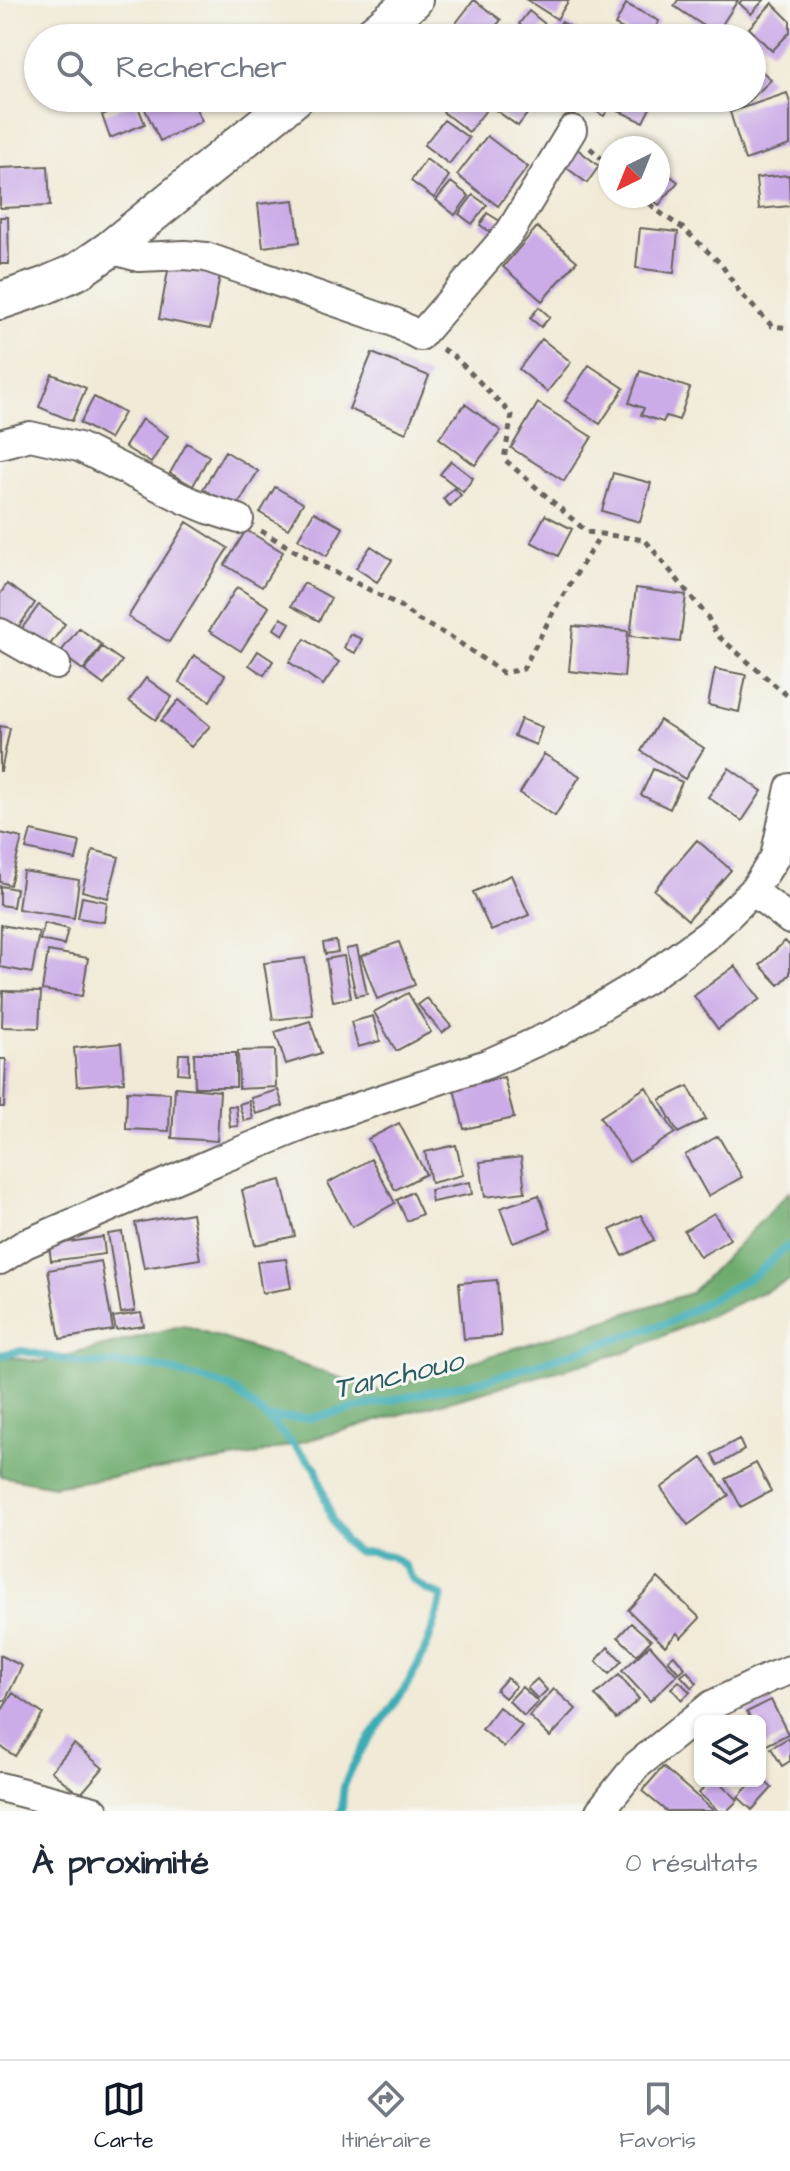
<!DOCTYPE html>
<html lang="fr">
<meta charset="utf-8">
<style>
body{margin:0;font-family:"Architects Daughter",sans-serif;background:#f2f2f3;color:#1f2937}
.controls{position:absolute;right:24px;bottom:24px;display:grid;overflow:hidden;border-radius:12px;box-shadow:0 2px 6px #0004}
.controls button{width:72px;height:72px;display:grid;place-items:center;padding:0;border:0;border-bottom:2px solid #e0e1e3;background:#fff;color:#1f2937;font:40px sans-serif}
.compass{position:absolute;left:598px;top:136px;width:72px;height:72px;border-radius:50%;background:#fff;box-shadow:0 2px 6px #0004;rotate:223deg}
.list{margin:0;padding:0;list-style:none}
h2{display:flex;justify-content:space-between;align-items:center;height:104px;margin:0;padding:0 32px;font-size:34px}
h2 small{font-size:26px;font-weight:400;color:#747a83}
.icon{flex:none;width:44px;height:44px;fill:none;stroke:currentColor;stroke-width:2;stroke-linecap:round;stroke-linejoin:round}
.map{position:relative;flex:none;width:790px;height:1811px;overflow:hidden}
.search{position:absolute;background:#fff;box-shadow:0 2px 6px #0004;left:24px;right:24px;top:24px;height:88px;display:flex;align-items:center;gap:20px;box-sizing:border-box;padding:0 28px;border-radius:44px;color:#747a83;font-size:30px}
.sheet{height:248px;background:#fff}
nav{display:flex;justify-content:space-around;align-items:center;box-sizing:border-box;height:112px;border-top:2px solid #e0e1e3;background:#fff;font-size:22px;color:#747a83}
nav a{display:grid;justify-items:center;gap:4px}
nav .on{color:#111827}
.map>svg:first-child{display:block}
</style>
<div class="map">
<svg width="790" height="1811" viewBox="0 0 790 1811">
<rect width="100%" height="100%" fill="#f6f6f2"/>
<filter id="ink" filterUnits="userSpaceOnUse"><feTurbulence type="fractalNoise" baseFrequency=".0125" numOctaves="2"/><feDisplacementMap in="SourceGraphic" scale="16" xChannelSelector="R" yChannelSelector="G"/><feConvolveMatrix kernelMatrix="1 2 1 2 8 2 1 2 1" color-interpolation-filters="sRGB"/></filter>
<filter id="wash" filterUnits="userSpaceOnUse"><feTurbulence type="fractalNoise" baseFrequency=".006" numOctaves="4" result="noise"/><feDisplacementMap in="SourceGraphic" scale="32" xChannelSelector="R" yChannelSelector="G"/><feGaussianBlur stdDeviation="1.8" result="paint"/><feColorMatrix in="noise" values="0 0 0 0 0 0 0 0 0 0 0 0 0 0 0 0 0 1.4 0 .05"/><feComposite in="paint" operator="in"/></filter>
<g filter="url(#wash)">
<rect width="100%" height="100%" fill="#f1ead7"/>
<!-- forest -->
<path fill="#6caa6c" stroke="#446344" stroke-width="2" d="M790 1191V1280L629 1351 251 1456 53 1486 0 1476V1356L43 1362 184 1325 379 1391 691 1293Z"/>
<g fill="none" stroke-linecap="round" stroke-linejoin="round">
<!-- stream -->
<path stroke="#3bacb5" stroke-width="8" d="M0 1355 22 1351 81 1363 154 1366 230 1387 267 1418H311L492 1378 670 1322 756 1274 790 1244
M267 1418 316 1468 331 1518 344 1541 358 1552H372L391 1556 405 1566 413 1580 426 1590 442 1596C435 1627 424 1656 408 1683 388 1717 359 1746 345 1784 342 1791 343 1800 342 1808L340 1811"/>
</g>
<g id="blocks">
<!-- building -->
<path fill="#cbabe8" d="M474 0 501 20 486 38H457L449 32Z
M527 0H569L557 19Z
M678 0H738L716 34 674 6Z
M742 0H764L751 14 739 3Z
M772 3 790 21V32L772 51 749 28Z
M626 4 659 21 651 38H640L615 25Z
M529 11 545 24 535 37 519 24Z
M561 22 578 30 574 38H552Z
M500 26 518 38H492Z
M242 28 248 38H226Z
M752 61 771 80 746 104 741 98H752Z
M787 93 790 103V145L745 160 730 112Z
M163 98H191L202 121 160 141 144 107Z
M454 98H470L486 110 469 132 443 112Z
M496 98H531L536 102 518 126 490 106Z
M552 98H575L569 108Z
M580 98H615L604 116 578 101Z
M620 98H655L643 122 614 109Z
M136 102 145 124 110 138 102 115Z
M444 120 469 138 449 164 424 145Z
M487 136 528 167 498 206 457 175Z
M576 148 599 166 587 183 563 165Z
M426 159 449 176 434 198 411 181Z
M48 166 50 206 0 208V168Z
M658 166 678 182 659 205 648 196H658Z
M789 175 790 206 759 209 756 178Z
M451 182 469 196 455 215 436 200Z
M473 195 487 205 472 224 459 214Z
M294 200 300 242 263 247 258 204Z
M487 213 503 223 495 235 480 225Z
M0 217H8L9 264H0Z
M537 227 577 261 542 301 503 267Z
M640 228 678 232 674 273 636 268Z
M170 260 221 270 210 329 159 319Z
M539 307 550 317 541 327 530 318Z
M542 339 571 362 547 392 519 369Z
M372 353 429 376 406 433 349 409Z
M589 365 624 388 600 424 565 401Z
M640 371 690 388 679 420 666 416 663 422 641 415 644 408 629 403Z
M52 374 86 388 72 421 39 407Z
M94 397 124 413 109 439 80 423Z
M538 403 592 437 564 481 511 448Z
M465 404 501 431 475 465 439 438Z
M142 419 168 436 151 463 125 447Z
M187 443 209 456 193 486 170 473Z
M225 451 258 471 236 508 203 489Z
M451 461 473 478 463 492 440 474Z
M613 473 651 483 640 522 602 511Z
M275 487 303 503 288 529 260 513Z
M454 488 461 495 450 506 443 499Z
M314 512 343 528 327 556 298 539Z
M545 515 572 529 558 556 531 542Z
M187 522 228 548 169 642 128 617Z
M246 530 283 552 262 587 225 565Z
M371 546 392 560 377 582 356 568Z
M304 583 331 598 319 621 291 606Z
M7 584 35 603 17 629 0 617V594Z
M237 587 269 607 241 651 209 631Z
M636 588 686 595 680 642 630 636Z
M39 605 65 624 46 650 20 631Z
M281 618 290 623 283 635 274 629Z
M573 626 628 631 624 677 569 671Z
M79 628 102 645 83 670 60 653Z
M350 634 362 639 355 653 344 648Z
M305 639 339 662 323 685 289 662Z
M102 647 122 661 104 685 85 671Z
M258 651 273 661 264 675 249 665Z
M194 655 225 675 210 701 179 682Z
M715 669 746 675 739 712 708 705Z
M146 678 172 697 156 720 129 701Z
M179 700 210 726 191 747 161 721Z
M521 719 542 727 536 745 514 736Z
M660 720 704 748 685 779 641 751Z
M0 726 10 728 1 771H0Z
M544 754 580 776 555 816 520 793Z
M729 768 762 791 742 821 708 797Z
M653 769 682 782 670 809 641 795Z
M31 831 80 842 76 860 26 849Z
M0 833 22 838 10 885 0 882Z
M697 840 731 870 688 920 654 890Z
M93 850 119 857 108 898 82 891Z
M23 871 79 880 74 918 18 909Z
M511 875 529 915 491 931 473 892Z
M0 886 16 889 13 907 0 905Z
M82 897 107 902 104 922 78 918Z
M44 923 68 929 64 945 40 940Z
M1 925 39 932 32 973 0 967Z
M336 941 338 952 325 954 323 943Z
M785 941 790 946V974L779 985 760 965Z
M399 942 415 985 377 999 361 956Z
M357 947 367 994 356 996 346 949Z
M48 951 88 958 82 996 42 990Z
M344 956 351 998 333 1001 326 959Z
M305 958 313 1015 273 1020 264 963Z
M735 966 760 999 718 1029 694 996Z
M3 991 41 992 39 1028 2 1027Z
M408 993 431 1032 396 1051 374 1012Z
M427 998 451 1026 442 1033 418 1005Z
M373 1016 380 1041 358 1047 351 1022Z
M310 1021 321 1053 286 1064 275 1032Z
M121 1043 124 1082 77 1086 74 1048Z
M275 1050 276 1087 239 1089 238 1051Z
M194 1053H236V1087H195Z
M179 1054H189V1074L178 1073Z
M0 1059H6L4 1107H0Z
M504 1077 514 1118 464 1129 454 1089Z
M688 1086 706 1119 678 1133 660 1100Z
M175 1087 220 1091 217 1141 172 1138Z
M646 1087 675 1133 629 1162 600 1117Z
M278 1090 283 1106 256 1114 251 1098Z
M127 1091 170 1093 169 1131 126 1129Z
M249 1101 253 1119 244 1121 239 1104Z
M228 1106H236L238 1126 230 1127Z
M399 1123 426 1174 395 1190 368 1139Z
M718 1136 742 1177 708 1196 685 1155Z
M456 1145 463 1175 431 1183 425 1152Z
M521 1157 525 1192 485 1197 480 1162Z
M371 1159 395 1203 352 1227 328 1183Z
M281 1180 295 1236 255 1245 242 1190Z
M470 1182 472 1194 432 1202 430 1190Z
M412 1192 422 1214 407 1221 397 1200Z
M539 1195 551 1229 513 1243 500 1208Z
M192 1213 200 1259 144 1268 135 1223Z
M714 1213 730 1239 700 1257 684 1231Z
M641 1215 654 1240 623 1256 610 1230Z
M122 1232 135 1311 121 1313 108 1234Z
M103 1237 105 1254 51 1261 49 1245Z
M286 1259 291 1288 262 1293 257 1262Z
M101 1261 113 1330 60 1339 48 1270Z
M497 1280 501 1336 464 1339 459 1283Z
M141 1313 144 1326 116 1330 113 1317Z
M739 1439 744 1450 718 1465 712 1454Z
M702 1458 729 1495 688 1525 661 1488Z
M756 1463 771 1491 741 1507 726 1479Z
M658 1578 700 1618 681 1638 677 1633 665 1646 628 1610Z
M631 1623 651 1640 637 1655 618 1637Z
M650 1645 677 1675 650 1701 622 1671Z
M608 1647 622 1661 609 1674 596 1661Z
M0 1655 22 1666 5 1701 0 1699Z
M674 1655 685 1668 679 1673 668 1660Z
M687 1671 697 1683 692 1688 681 1676Z
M619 1675 639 1699 616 1719 595 1695Z
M507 1678 516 1686 505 1698 496 1690Z
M537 1679 547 1690 538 1699 527 1688Z
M679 1681 690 1692 682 1700 671 1688Z
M522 1687 538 1702 524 1716 509 1701Z
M554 1689 576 1709 550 1737 529 1716Z
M13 1693 43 1714 15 1756 0 1746V1713Z
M771 1700 788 1734 765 1746 760 1737V1721H752L747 1712Z
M499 1707 522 1726 504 1747 482 1729Z
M788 1738 790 1742V1761L782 1766 771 1748Z
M74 1744 103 1768 80 1795 51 1771Z
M663 1767 714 1811H666L642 1791Z
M760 1777 772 1788 752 1810 738 1797 753 1781H760Z
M710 1781H718L738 1800 727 1811H718L699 1793Z"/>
</g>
</g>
<g filter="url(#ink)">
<use href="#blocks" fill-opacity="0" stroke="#67645d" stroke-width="2"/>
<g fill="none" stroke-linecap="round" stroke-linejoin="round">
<defs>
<path id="minor" d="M110 249 139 257 185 255 206 257 394 322 420 336 510 232 572 130
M0 444 30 436 79 447 184 499 208 509 239 519
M0 633 56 665
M753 891 790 920
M0 1260 25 1244 221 1159 310 1123 487 1064 558 1032 647 979 709 934 753 891 775 857 790 788
M0 1787 94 1811
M600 1811 636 1766 712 1705 771 1677 790 1670"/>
<path id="major" d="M368 38 414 0
M0 301 44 286 78 271 110 249 295 98"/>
</defs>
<!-- minor casing -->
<use href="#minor" stroke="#67645d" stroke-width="32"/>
<!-- major casing -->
<use href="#major" stroke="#67645d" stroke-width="40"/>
<!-- path -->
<path stroke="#67645d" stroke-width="5" stroke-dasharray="6 6" stroke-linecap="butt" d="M590 148 610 166
M641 196 663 215 684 229 721 264 741 294 772 326 790 328
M442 349 455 357 512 415 504 459 587 532 645 540 707 616 717 635 790 698
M261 531 313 561 397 604 418 620 451 637 503 673 523 669 556 607 601 534"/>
<!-- minor -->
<use href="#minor" stroke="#fff" stroke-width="28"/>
<!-- major -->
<use href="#major" stroke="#fff" stroke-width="36"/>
</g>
</g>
<g text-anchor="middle" stroke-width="6" stroke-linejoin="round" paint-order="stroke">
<!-- water labels -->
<g font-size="30" font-style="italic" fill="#2a5d61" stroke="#f6f6f2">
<text transform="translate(398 1374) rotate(-13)" y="10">Tanchouo</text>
</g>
</g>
</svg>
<div class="controls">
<button><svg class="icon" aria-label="layers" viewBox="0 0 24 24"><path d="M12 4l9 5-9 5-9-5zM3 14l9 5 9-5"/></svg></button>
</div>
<svg class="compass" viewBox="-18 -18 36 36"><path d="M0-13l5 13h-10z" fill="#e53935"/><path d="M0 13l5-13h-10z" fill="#747a83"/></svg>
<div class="search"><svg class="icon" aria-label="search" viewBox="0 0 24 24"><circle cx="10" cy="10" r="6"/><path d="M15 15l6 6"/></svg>Rechercher</div>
</div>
<section class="sheet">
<h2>À proximité<small>0 résultats</small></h2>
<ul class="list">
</ul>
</section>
<nav>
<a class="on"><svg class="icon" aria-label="map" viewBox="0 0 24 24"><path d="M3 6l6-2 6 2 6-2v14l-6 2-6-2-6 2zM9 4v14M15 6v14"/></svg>Carte</a>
<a><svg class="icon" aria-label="directions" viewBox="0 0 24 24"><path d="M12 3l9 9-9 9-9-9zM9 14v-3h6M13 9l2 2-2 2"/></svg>Itinéraire</a>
<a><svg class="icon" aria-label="saved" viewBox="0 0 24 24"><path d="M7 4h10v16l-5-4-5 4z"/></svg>Favoris</a>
</nav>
